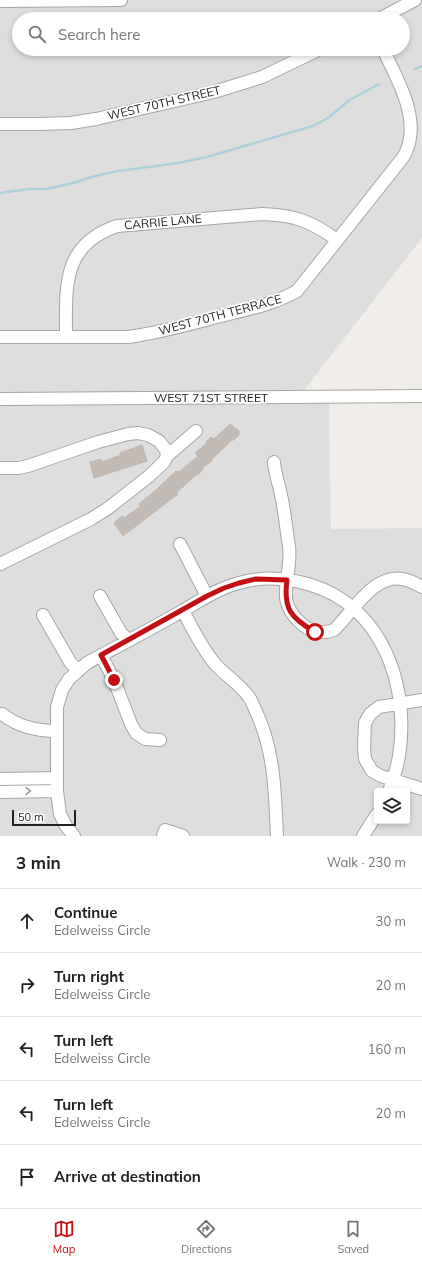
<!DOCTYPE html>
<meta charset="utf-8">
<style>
body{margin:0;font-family:Mulish,sans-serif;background:#f6f6f6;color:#202124}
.controls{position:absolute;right:12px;bottom:12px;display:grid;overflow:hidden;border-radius:4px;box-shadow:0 2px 6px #0003}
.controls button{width:36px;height:36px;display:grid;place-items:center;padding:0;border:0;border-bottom:1px solid #e0e0e0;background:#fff;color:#202124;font:20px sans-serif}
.scale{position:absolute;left:12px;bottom:10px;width:64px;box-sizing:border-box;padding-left:4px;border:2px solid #212121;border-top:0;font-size:11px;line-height:14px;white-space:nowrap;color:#212121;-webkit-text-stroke:3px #fff;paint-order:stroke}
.stop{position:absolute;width:12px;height:12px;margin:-9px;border:3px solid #c40f12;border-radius:50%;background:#fff}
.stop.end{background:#c40f12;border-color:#fff;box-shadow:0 1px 4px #0008}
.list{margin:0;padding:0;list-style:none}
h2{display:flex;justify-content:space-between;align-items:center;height:52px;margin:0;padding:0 16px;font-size:17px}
h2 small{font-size:13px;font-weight:400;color:#757577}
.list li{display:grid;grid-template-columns:26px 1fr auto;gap:12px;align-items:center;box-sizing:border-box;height:64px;padding:0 16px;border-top:1px solid #e0e0e0}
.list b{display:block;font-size:15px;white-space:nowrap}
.list p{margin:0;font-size:13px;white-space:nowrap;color:#757577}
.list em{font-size:13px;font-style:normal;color:#757577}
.icon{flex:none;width:22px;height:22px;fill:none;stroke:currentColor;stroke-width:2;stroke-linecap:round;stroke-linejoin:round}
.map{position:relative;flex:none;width:422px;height:836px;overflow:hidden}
.search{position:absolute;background:#fff;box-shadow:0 2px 6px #0003;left:12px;right:12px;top:12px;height:44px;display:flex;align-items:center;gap:10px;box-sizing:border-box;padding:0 14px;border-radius:22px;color:#757577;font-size:15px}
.sheet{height:372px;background:#fff}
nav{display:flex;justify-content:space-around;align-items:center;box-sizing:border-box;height:56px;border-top:1px solid #e0e0e0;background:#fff;font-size:11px;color:#757577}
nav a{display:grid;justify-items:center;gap:2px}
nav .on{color:#c40f12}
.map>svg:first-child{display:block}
</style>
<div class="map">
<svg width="422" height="836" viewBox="0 0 422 836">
<rect width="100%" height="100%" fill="#f1eee9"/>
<!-- residential -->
<path fill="#dfdede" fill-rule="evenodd" d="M0 0H422V238L302 393 0 396ZM19 19H403V49H19Z
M329 402 331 529 422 528V836H0V405ZM377 791H407V821H377Z"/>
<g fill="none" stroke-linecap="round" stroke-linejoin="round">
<!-- stream -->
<path stroke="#add1db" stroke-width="2.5" d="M415 69 422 66
M0 193 29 189H46L73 183 95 176 118 171 178 163 207 157 313 126 328 118 348 101 379 84"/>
</g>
<!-- building -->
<path fill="#c1bab5" stroke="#c2b5ac" d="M230 424 239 431V435L234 440H232L212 459V461L202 468 203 469 199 474H197L175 494H178L123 536 114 523 122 516 124 518 141 506 139 504 157 489 176 471 179 472 198 456 195 453 207 443 206 442 211 437 214 439Z
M142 445 147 461 94 478 90 462 101 459 102 462 121 455 120 453Z"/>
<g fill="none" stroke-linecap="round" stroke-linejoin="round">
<defs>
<path id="minor" d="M0 1 121 0
M379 19 415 0
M0 124H39L71 123 96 119 214 92 262 77 320 49
M0 337H128C160 333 190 324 221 316 248 309 272 305 297 291L397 165C400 161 404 157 406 152 421 118 397 79 383 49
M66 337C66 288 61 245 117 226L262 214C294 215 311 221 337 240
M0 399 422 396
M167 456 196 431
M274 462C275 474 279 484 281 495 285 512 286 529 289 546 293 579 272 600 303 625 313 633 323 634 334 630 352 613 373 574 402 579 409 580 415 583 422 587
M0 468H18L28 466 98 442 128 434 138 433 148 435 159 441 166 450 167 456 164 462 148 477 107 509 91 519 0 564
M180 544 207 596
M100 596 121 633 128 640
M183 611C193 629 202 649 216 665 226 676 240 684 249 697 253 703 255 710 258 716 275 755 275 795 277 836
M43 615 70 662 77 670
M101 655 114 680 131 724 136 733 145 739 160 740
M422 700 379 707 370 714 365 723 364 748 365 759 372 771 381 776 422 789
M2 714C18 727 37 731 57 731
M0 779 57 778
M0 792 57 791
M74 836 66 826 60 814 57 791V707L62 690 69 679 87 663C118 646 151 629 182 611 201 600 219 588 239 583 263 576 288 578 311 585 383 607 410 687 399 756 397 768 393 780 389 791
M163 836 165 830 183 836
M363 836 377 814"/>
</defs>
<!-- minor casing -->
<use href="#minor" stroke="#a5a5a5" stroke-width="14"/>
<!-- minor -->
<use href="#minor" stroke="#fff" stroke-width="12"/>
</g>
<!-- one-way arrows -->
<defs><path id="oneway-chevron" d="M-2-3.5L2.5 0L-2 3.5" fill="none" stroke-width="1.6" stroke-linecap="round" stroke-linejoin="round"/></defs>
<use stroke="#9b9b9b" href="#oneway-chevron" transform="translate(28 791) rotate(-1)"/>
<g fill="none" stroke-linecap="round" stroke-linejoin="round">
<!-- route -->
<path stroke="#c40f12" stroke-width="5" d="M114 680 101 655 207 596 224 588 239 583 256 579 287 580C283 609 291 618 315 632"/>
</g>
<g text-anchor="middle" stroke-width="3.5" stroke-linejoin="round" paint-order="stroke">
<!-- street labels -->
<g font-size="12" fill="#212121" stroke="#fff">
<text transform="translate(164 103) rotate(-13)" y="4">WEST 70TH STREET</text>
<text transform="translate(163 222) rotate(-5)" y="4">CARRIE LANE</text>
<text transform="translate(220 315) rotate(-15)" y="4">WEST 70TH TERRACE</text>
<text x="211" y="402">WEST 71ST STREET</text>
</g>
</g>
</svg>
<div class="controls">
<button><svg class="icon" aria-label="layers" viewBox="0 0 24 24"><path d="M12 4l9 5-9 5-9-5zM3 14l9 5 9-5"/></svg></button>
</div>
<div class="scale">50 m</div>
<div class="stop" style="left:315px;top:632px"></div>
<div class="stop end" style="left:114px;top:680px"></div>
<div class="search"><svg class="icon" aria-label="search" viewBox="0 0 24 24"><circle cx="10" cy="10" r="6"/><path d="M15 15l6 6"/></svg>Search here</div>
</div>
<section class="sheet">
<h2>3 min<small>Walk · 230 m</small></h2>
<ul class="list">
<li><svg class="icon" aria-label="ahead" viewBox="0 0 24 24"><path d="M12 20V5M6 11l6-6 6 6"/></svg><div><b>Continue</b><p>Edelweiss Circle</p></div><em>30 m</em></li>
<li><svg class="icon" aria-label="right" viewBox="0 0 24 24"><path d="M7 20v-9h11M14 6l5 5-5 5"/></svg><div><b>Turn right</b><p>Edelweiss Circle</p></div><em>20 m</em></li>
<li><svg class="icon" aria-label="left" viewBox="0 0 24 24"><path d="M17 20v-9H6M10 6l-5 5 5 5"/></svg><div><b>Turn left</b><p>Edelweiss Circle</p></div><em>160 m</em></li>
<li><svg class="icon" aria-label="left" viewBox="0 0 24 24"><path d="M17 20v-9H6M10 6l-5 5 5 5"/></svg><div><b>Turn left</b><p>Edelweiss Circle</p></div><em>20 m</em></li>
<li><svg class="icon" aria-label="arrive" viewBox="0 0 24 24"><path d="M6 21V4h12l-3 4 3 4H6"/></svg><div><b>Arrive at destination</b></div></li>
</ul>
</section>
<nav>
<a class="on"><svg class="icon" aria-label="map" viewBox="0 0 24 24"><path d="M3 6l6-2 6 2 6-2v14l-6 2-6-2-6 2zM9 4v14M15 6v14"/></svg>Map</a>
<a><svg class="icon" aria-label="directions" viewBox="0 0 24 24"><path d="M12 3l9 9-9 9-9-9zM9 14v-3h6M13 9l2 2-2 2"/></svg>Directions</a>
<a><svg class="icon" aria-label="saved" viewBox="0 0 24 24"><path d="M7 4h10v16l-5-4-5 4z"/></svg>Saved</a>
</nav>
